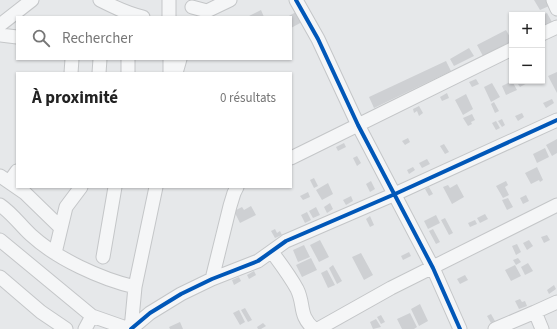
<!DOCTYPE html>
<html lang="fr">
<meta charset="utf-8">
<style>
body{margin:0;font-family:"Source Sans 3",sans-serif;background:#f6f6f6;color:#222}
.controls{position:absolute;right:12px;top:12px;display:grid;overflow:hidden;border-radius:0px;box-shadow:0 1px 3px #0004}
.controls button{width:36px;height:36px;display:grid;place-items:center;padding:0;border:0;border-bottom:1px solid #e0e0e0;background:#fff;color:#222;font:20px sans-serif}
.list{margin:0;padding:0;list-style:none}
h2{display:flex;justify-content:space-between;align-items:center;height:52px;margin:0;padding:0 16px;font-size:17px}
h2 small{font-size:13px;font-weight:400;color:#767676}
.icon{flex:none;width:22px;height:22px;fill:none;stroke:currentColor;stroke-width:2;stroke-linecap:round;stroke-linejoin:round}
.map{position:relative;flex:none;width:557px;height:329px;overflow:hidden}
.search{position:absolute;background:#fff;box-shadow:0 1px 3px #0004;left:16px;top:16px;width:276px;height:44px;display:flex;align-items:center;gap:10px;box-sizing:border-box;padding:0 14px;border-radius:0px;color:#767676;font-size:15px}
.panel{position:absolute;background:#fff;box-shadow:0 1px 3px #0004;left:16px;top:72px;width:276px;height:116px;border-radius:0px}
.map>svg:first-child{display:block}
</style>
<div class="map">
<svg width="557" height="329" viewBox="0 0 557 329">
<rect width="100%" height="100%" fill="#e6e8ea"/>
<!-- building -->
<path fill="#ced0d3" d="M534 0H546L549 6 540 10Z
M261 10 264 17H247Z
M296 12 302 22 291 28V17H287Z
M547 13 552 22 542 27V15Z
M506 30 512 41 483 56 477 45Z
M469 48 474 56 454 66 450 59Z
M446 61 451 71 374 108 369 97Z
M557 72V93L548 76Z
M476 79 479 84 472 87 469 82Z
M512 81 517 90 506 95 502 86Z
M516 81H531L520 87Z
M492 83 500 97 491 102 484 87Z
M447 93 449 98 442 101 440 97Z
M466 94 473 109 463 115 455 100Z
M552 99 554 103 546 108 543 103Z
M494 102 499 111 495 113 491 104Z
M419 106 423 113 419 116 417 111 414 113 413 109Z
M522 113 524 117 518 121 515 116Z
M472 114 475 120 471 122 472 124 468 126 463 118Z
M502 119 505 125 502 127 498 121Z
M496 121 500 128 496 130 492 123Z
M408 138 410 142 405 145 402 141Z
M557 139V153L552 156 546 145Z
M344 143 346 147 338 151 336 147Z
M444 144 449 152 445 154 440 146Z
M545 148 549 157 537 163 533 154Z
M357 156 361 163 357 166 353 158Z
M427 159 430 164 422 168 419 163Z
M413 167 415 170 409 174 407 170Z
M537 167 543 180 540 182 539 180 531 184 525 173Z
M314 178 318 186 314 188 310 180Z
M371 181 375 189 370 192 366 184Z
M506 181 508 185 505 187 509 195 503 198 496 186Z
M328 183 333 194 322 200 316 190Z
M457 184 464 197 452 204 443 187 448 185 450 188Z
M429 187 433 194 429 196 425 189Z
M308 192 310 197 303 200 300 196Z
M526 195 529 201 523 204 520 198Z
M351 196 353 201 346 205 343 200Z
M508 198 513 207 507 210 502 200Z
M330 203 333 209 327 213 324 207Z
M251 206 256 215 240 223 234 211 242 207 244 210Z
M316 207 320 215 313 218 309 211Z
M307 212 311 220 305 223 301 215Z
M485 214 488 219 480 223 477 218Z
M436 215 440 223 428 229 424 221Z
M370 216 374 225 370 227 366 219Z
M445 218 453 233 449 235 441 220Z
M475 220 477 224 470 227 468 223Z
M275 229 277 233 280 231 282 235 275 238 271 231Z
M433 229 440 242 436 244 429 231Z
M547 235 550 240 544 243 541 237Z
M320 240 329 257 319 262 310 245Z
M529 240 533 246 527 250 523 243Z
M517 244 521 252 516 255 512 246Z
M304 245 310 257 298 262 293 250Z
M409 252 411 256 403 260 401 256Z
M361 253 373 275 364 280 352 257Z
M311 258 317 270 302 277 296 265Z
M518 258 521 262 516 265 513 260Z
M528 263 533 271 525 275 521 267Z
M333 265 342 281 337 284 329 268Z
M515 265 521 276 511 281 505 270Z
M327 270 335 285 328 288 321 273Z
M254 271 256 275 249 279 247 275Z
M465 275 468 280 460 284 457 279Z
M239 277 241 281 234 285 232 280Z
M554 285 556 289 549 294 547 290Z
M520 299 522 302 525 301 527 306 519 309 515 301Z
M420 304 428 321 419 326 411 309Z
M245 308 252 320 248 322 241 310Z
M239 310 245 322 240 325 233 313Z
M410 313 417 327 414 329H402L397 319Z
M491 314 495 321 491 323 487 316Z
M381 315 385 322 381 324 377 317Z
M376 319 381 327 373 329 370 322Z
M180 322 183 329H170L169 327Z
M263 323 266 326 261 329H258L257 327Z"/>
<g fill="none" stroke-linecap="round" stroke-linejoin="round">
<defs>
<path id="minor" d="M100 0C114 7 128 14 143 17
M169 0V17
M296 0 318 39 358 125 433 268 460 329
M553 0 557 9
M192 7 207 11 230 0
M0 25 32 0
M542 34 557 27
M0 35 17 37
M170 59V73
M71 73 72 59
M99 73 100 59
M128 73V59
M176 73 180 59
M291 158 512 49
M0 176 25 193 60 227
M9 182 17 171
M0 205C13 214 20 225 31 235 57 259 101 279 135 287
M0 240 92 316 129 329
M272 252C280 263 290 276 297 289 305 305 298 315 314 329
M55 253 66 207 81 187
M103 257 115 187
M0 277 41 312 66 329
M212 279 230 206 234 193 237 187
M535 312 557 302
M85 329 92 316
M131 329 150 313 181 294 212 279 258 261 286 241 395 194 557 120
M131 329 135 287 156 187
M318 329 391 288 557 205
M495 329 535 312 542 329"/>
</defs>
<!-- minor casing -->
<use href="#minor" stroke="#c4c6c8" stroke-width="15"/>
<!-- minor -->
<use href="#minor" stroke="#f5f6f7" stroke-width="13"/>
<defs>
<path id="cycleway" d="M296 0 318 39 358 125 433 268 460 329
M131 329 150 313 181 294 212 279 258 261 286 241 395 194 557 120"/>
</defs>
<!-- cycleway casing -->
<use href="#cycleway" stroke="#f4f6f9" stroke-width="6"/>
<!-- cycleway -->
<use href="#cycleway" stroke="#0057b8" stroke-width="4"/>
</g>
</svg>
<div class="controls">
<button>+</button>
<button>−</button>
</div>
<div class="search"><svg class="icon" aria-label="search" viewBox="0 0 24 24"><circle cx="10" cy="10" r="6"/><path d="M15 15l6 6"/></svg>Rechercher</div>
<section class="panel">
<h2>À proximité<small>0 résultats</small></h2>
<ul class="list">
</ul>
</section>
</div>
